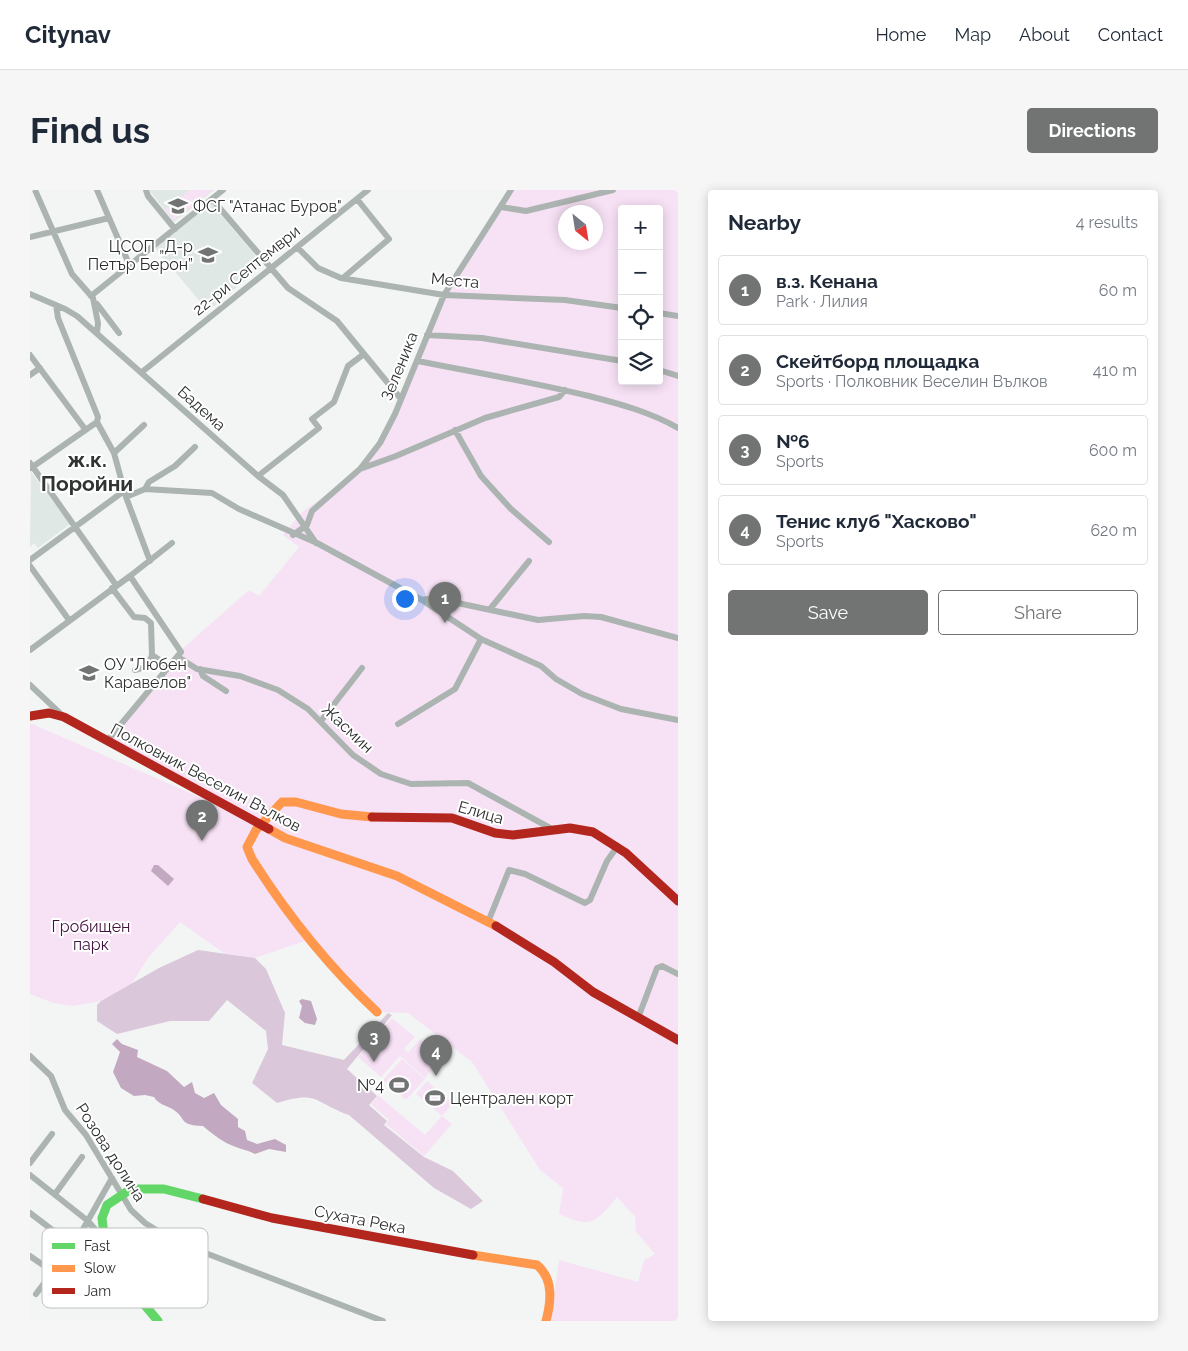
<!DOCTYPE html>
<meta charset="utf-8">
<style>
body{margin:0;font-family:Raleway,sans-serif;background:#f6f6f7;color:#1f2937}
.controls{position:absolute;right:15px;top:15px;display:grid;overflow:hidden;border-radius:5px;box-shadow:0 2px 12px #0003}
.controls button{width:45px;height:45px;display:grid;place-items:center;padding:0;border:0;border-bottom:1px solid #e0e1e3;background:#fff;color:#1f2937;font:25px sans-serif}
.compass{position:absolute;left:528px;top:15px;width:45px;height:45px;border-radius:50%;background:#fff;box-shadow:0 2px 12px #0003;rotate:150deg}
.you{position:absolute;left:374px;top:408px;width:18px;height:18px;margin:-12px;border:4px solid #fff;border-radius:50%;background:#1a73e8;box-shadow:0 0 0 8px #1a73e833}
.badge{display:grid;place-items:center;width:32px;height:32px;border-radius:50%;background:#717473;color:#fff;font-size:16px;font-weight:700}
.pin{position:absolute;translate:-50% -41px;filter:drop-shadow(0 1px 2px #0008)}
.pin::after{content:'';position:absolute;top:26px;width:18px;height:15px;background:inherit;clip-path:polygon(0 0,100% 0,50% 100%)}
.list{margin:0;padding:0;list-style:none}
h2{display:flex;justify-content:space-between;align-items:center;height:65px;margin:0;padding:0 20px;font-size:21px}
h2 small{font-size:16px;font-weight:400;color:#747a83}
.list li{display:grid;grid-template-columns:32px 1fr auto;gap:15px;align-items:center;box-sizing:border-box;height:70px;margin:0 10px 10px;padding:0 10px;border:1px solid #e0e1e3;border-radius:5px}
.list b{display:block;font-size:19px;white-space:nowrap}
.list p{margin:0;font-size:16px;white-space:nowrap;color:#747a83}
.list em{font-size:16px;font-style:normal;color:#747a83}
.actions{display:flex;gap:10px;padding:15px 20px}
.actions a{flex:1;padding:11px 0;border:1px solid #717473;border-radius:5px;text-align:center;font-size:18px;color:#717473}
.actions .main{background:#717473;color:#fff}
.icon{flex:none;width:28px;height:28px;fill:none;stroke:currentColor;stroke-width:2;stroke-linecap:round;stroke-linejoin:round}
.map{position:relative;flex:none;width:648px;height:1131px;overflow:hidden;border-radius:5px}
header{display:flex;align-items:center;gap:30px;box-sizing:border-box;height:70px;padding:0 25px;background:#fff;border-bottom:1px solid #e0e1e3}
header strong{font-size:24px}
nav{display:flex;gap:28px;margin-inline-start:auto;font-size:18px}
.intro{display:flex;align-items:center;justify-content:space-between;box-sizing:border-box;height:120px;padding:0 30px}
h1{margin:0;font-size:35px}
.button{padding:12px 22px;border-radius:5px;background:#717473;color:#fff;font-size:18px;font-weight:700}
main{display:flex;gap:30px;padding:0 30px}
aside{flex:1;background:#fff;border-radius:5px;box-shadow:0 2px 12px #0003}
.map>svg:first-child{display:block}
</style>
<header>
<strong>Citynav</strong>
<nav><a>Home</a><a>Map</a><a>About</a><a>Contact</a></nav>
</header>
<div class="intro"><h1>Find us</h1><a class="button">Directions</a></div>
<main>
<div class="map">
<svg width="648" height="1131" viewBox="0 0 648 1131">
<rect width="100%" height="100%" fill="#f2f5f4"/>
<!-- built -->
<path fill="#dfe8e4" d="M119 0H184L144 32Z
M180 12 230 71V78L178 121 125 58Z
M1 282 40 334 8 358 4 353 0 357Z"/>
<!-- green -->
<path fill="#f7e2f5" fill-rule="evenodd" d="M160 0H183L144 30 135 19Z
M481 0H648V1131H520L529 1070 608 1092 614 1070 625 1064 606 1042 605 1027 587 1007C565 1033 562 1039 529 1024L533 998 510 980 442 872 378 823 347 822 278 750 225 768 194 763 150 732 118 768 101 795 71 811 44 816 23 813 0 804V533L222 630 77 551 151 460 219 400 229 406 269 357 253 345 271 323 330 279 350 253 414 105ZM592 19H629V191H592ZM536 22H566V52H536Z
M362 828 385 847 374 859 378 863 390 849 412 868 401 881 395 877 400 881 395 888 370 866 351 887 328 867Z
M372 869 395 889 376 910 353 890Z
M397 891 423 913 412 926 422 934 394 966 356 934 359 930 341 914 348 905 395 945 412 926 386 904Z"/>
<!-- forest -->
<path fill="#dbc7da" d="M168 760 225 768 236 779 255 823 252 855 314 870 358 823 362 825 317 879 347 906 339 915 357 931 354 935 394 967 423 981 453 1011 441 1019 404 998 319 925C283 912 289 900 247 913L222 893 238 859 236 841 197 810 179 831H140L87 844 67 831V815L71 811 129 778Z"/>
<!-- water -->
<path fill="#c2a8c0" d="M124 675H128L144 689 138 696 121 681Z
M272 809 281 811 287 829 285 835 275 833 269 828 272 816 269 811Z
M87 849 92 854 108 860 107 867 137 881 154 897 162 892 165 903 174 908 184 903 191 915 208 929V937L215 941 217 950 227 954 245 949 256 955V962L239 959 225 964C218 960 213 960 206 957 194 953 182 944 173 936 148 935 157 929 144 920 136 915 129 915 124 907L115 905 104 906 91 898 83 882 90 862 82 854Z"/>
<g fill="none" stroke-linecap="round" stroke-linejoin="round">
<!-- street -->
<path stroke="#acb4b1" stroke-width="6" d="M5 0 42 84 63 108 68 133 67 143
M67 0 99 74
M116 0 118 6 145 39
M182 9 258 98 307 131 371 209
M471 17 496 21 583 0
M0 47 79 28
M267 57 288 78 311 88 414 105 535 110 592 118
M313 88 359 49 327 9
M0 104 35 119 47 126 228 286 253 305 286 353
M61 106 193 0
M67 114 89 143
M26 115 28 128 68 227 67 232 84 263 96 307 120 371
M629 123 648 126
M397 145 452 148 592 171
M0 165 55 239
M387 171C444 182 502 192 559 206 590 214 620 222 648 238
M629 180 648 186
M112 182 338 0
M0 185 10 178
M425 240 451 286 481 319 519 352
M84 263 114 235
M0 273 86 395
M1 278 67 232
M330 279 366 266 455 228 529 207 535 200
M228 286 289 238 282 229 304 212 318 176 334 164
M115 299 119 292 145 276 165 257
M96 307 115 299 182 303 209 319 287 353 392 410 404 408 508 430 554 426 571 427 648 448
M263 345 277 335 282 321 330 279 350 253 365 224 414 105 481 0
M0 370 94 301
M0 376 39 430
M82 398 104 427 115 428 121 433 122 465 140 477
M392 410 451 449 511 476 526 489 552 504 591 519 648 530
M460 419 499 371
M0 460 100 386 142 353
M148 467 167 479 210 486 248 500 278 519 323 565 351 584 381 594 438 593 522 639
M170 479 173 486 196 501
M105 480C115 478 119 475 122 465
M0 495 33 526
M291 531 332 478
M368 534 425 499 451 449
M77 551 151 462 100 386
M458 732 479 680 495 684 555 713 560 710 577 671 587 657
M608 828 627 778 632 776 648 784
M0 866 21 886 35 920 56 945 101 1020 115 1033 144 1051 353 1131
M0 973 22 944
M0 985 58 1031 69 1044 67 1052 59 1056 48 1048
M25 1004 52 967
M0 1023 42 1055
M0 1066 23 1082
M6 1104 48 1048 82 988"/>
<!-- fast -->
<path stroke="#63d668" stroke-width="9" d="M128 1131 113 1113 74 1045 72 1028 77 1015 101 999H134L173 1009"/>
<!-- slow -->
<path stroke="#ff974d" stroke-width="9" d="M342 627 311 624 266 612H252L226 640 217 657 222 669C258 726 298 776 347 822
M239 639 255 648 367 686 466 736
M443 1065 507 1075C524 1089 521 1112 516 1131"/>
<!-- jam -->
<path stroke="#b3261e" stroke-width="9" d="M0 526 19 523 34 527 239 639
M342 627 422 628 465 643 483 645 540 638 563 642 596 663 648 711
M466 736 524 772 563 802 648 850
M173 1009 242 1028 443 1065"/>
</g>
<!-- icons -->
<defs>
<symbol id="school-bare" viewBox="-9 -9 18 18"><path d="M0-5L7-2L0 1L-7-2ZM-4 1L0 2.5L4 1V4Q0 6-4 4Z" fill="#717473" stroke="#fff" stroke-width="2.5" paint-order="stroke"/></symbol>
<symbol id="stadium-bare" viewBox="-9 -9 18 18"><path d="M0-5a6.5 5 0 1 0 0 10a6.5 5 0 1 0 0-10ZM-3.5-1.8h7v3.6h-7Z" fill="#717473" stroke="#fff" stroke-width="2.5" paint-order="stroke"/></symbol>
</defs>
<g fill-rule="evenodd">
<use href="#school-bare" x="134" y="2" width="28" height="28"/>
<use href="#school-bare" x="164" y="51" width="28" height="28"/>
<use href="#school-bare" x="45" y="469" width="28" height="28"/>
<use href="#stadium-bare" x="355" y="881" width="28" height="28"/>
<use href="#stadium-bare" x="391" y="894" width="28" height="28"/>
</g>
<g text-anchor="middle" stroke-width="4" stroke-linejoin="round" paint-order="stroke">
<!-- poi labels -->
<g font-size="16" fill="#2c2e2d" stroke="#fff" text-anchor="start">
<text x="163" y="22">ФСГ "Атанас Буров"</text>
<text x="163" y="62" text-anchor="end">ЦСОП „Д-р<tspan x="163" dy="18">Петър Берон”</tspan></text>
<text x="74" y="480">ОУ "Любен<tspan x="74" dy="18">Каравелов"</tspan></text>
<text x="354" y="901" text-anchor="end">№4</text>
<text x="420" y="914">Централен корт</text>
</g>
<!-- street labels -->
<g font-size="16" fill="#2c2e2d" stroke="#fff">
<text transform="translate(216 80) rotate(-39)" y="6">22-ри Септември</text>
<text transform="translate(425 90) rotate(5)" y="6">Места</text>
<text transform="translate(369 176) rotate(-68)" y="6">Зеленика</text>
<text transform="translate(172 218) rotate(42)" y="6">Бадема</text>
<text transform="translate(318 538) rotate(43)" y="6">Жасмин</text>
<text transform="translate(176 587) rotate(28)" y="6">Полковник Веселин Вълков</text>
<text transform="translate(451 622) rotate(16)" y="6">Елица</text>
<text transform="translate(81 962) rotate(57)" y="6">Розова долина</text>
<text transform="translate(330 1029) rotate(11)" y="6">Сухата Река</text>
</g>
<!-- park labels -->
<g font-size="16" fill="#421340" stroke="#fff">
<text x="61" y="742">Гробищен<tspan x="61" dy="18">парк</tspan></text>
</g>
<!-- district labels -->
<g font-size="21" font-weight="bold" fill="#303433" stroke="#fff">
<text x="57" y="277">ж.к.<tspan x="57" dy="24">Поройни</tspan></text>
</g>
</g>
<!-- legend -->
<rect x="12" y="1038" width="166" height="80" rx="8" fill="#fff" stroke="#c0c0c0" stroke-width="1"/>
<rect x="22" y="1053" width="23" height="6" fill="#63d668"/>
<rect x="22" y="1075" width="23" height="7" fill="#ff974d"/>
<rect x="22" y="1098" width="23" height="6" fill="#b3261e"/>
<g font-size="14" fill="#2c2e2d">
<text x="54" y="1061">Fast</text>
<text x="54" y="1083">Slow</text>
<text x="54" y="1106">Jam</text>
</g>
</svg>
<div class="controls">
<button>+</button>
<button>−</button>
<button><svg class="icon" aria-label="locate" viewBox="0 0 24 24"><circle cx="12" cy="12" r="6"/><path d="M12 2v4M12 18v4M2 12h4M18 12h4"/></svg></button>
<button><svg class="icon" aria-label="layers" viewBox="0 0 24 24"><path d="M12 4l9 5-9 5-9-5zM3 14l9 5 9-5"/></svg></button>
</div>
<svg class="compass" viewBox="-18 -18 36 36"><path d="M0-13l5 13h-10z" fill="#e53935"/><path d="M0 13l5-13h-10z" fill="#747a83"/></svg>
<div class="you"></div>
<div class="pin badge" style="left:415px;top:433px">1</div>
<div class="pin badge" style="left:172px;top:651px">2</div>
<div class="pin badge" style="left:344px;top:872px">3</div>
<div class="pin badge" style="left:406px;top:886px">4</div>
</div>
<aside>
<h2>Nearby<small>4 results</small></h2>
<ul class="list">
<li><span class="badge">1</span><div><b>в.з. Кенана</b><p>Park · Лилия</p></div><em>60 m</em></li>
<li><span class="badge">2</span><div><b>Скейтборд площадка</b><p>Sports · Полковник Веселин Вълков</p></div><em>410 m</em></li>
<li><span class="badge">3</span><div><b>№6</b><p>Sports</p></div><em>600 m</em></li>
<li><span class="badge">4</span><div><b>Тенис клуб &quot;Хасково&quot;</b><p>Sports</p></div><em>620 m</em></li>
</ul>
<div class="actions"><a class="main">Save</a><a>Share</a></div>
</aside>
</main>
